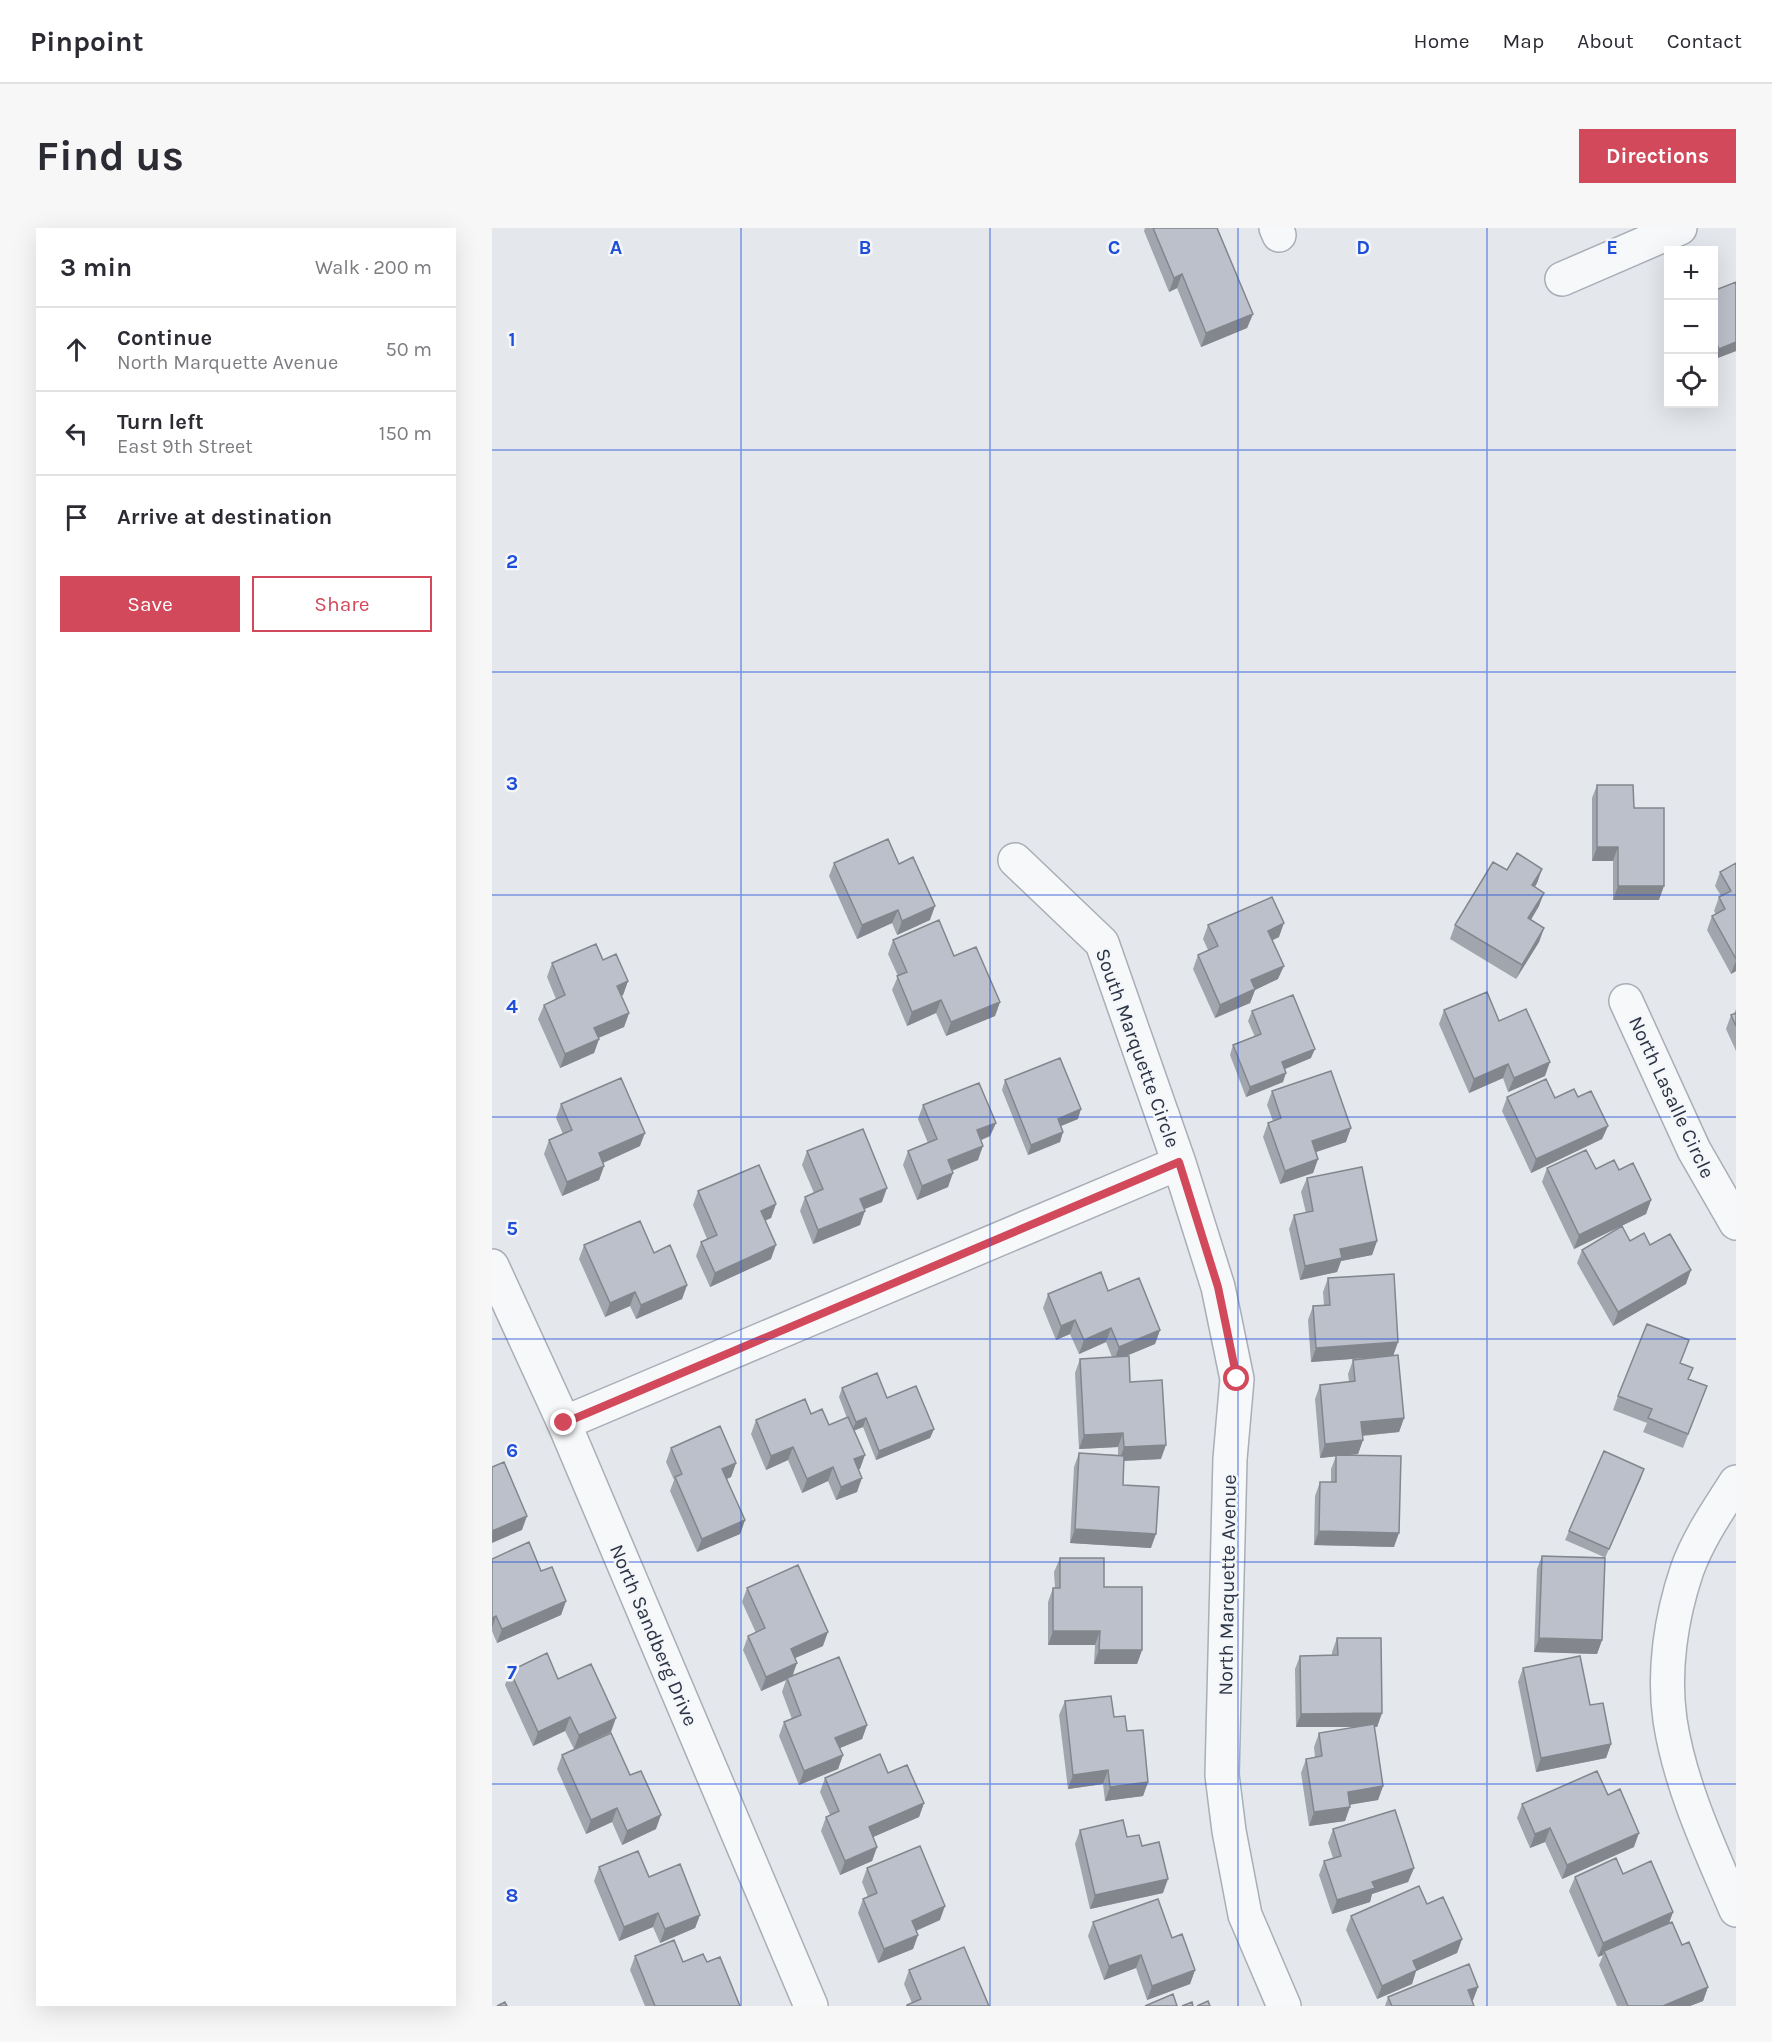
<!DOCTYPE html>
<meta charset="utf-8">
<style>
body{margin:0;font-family:Karla,sans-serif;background:#f7f7f7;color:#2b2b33}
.controls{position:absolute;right:18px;top:18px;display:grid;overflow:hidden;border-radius:0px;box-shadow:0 6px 24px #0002}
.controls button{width:54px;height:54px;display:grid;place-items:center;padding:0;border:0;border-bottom:2px solid #e1e1e2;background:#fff;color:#2b2b33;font:30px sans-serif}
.stop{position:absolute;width:18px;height:18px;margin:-14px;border:4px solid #d1495b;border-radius:50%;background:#fff}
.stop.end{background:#d1495b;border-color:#fff;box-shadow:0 2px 6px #0008}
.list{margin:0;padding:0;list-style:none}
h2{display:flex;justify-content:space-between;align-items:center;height:78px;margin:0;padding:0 24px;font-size:26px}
h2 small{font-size:20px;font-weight:400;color:#7c7c81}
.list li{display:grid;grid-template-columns:39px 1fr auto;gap:18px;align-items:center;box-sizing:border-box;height:84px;padding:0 24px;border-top:2px solid #e1e1e2}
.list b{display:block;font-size:22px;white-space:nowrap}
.list p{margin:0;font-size:20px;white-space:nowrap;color:#7c7c81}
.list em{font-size:20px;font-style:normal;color:#7c7c81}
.actions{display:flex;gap:12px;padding:18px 24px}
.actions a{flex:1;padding:14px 0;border:2px solid #d1495b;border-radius:0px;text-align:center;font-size:21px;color:#d1495b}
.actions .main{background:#d1495b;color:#fff}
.icon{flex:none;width:33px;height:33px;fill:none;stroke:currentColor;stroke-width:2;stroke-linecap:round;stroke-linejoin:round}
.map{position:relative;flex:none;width:1244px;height:1778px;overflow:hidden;border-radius:0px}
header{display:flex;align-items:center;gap:36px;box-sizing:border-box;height:84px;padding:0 30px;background:#fff;border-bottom:2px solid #e1e1e2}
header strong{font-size:28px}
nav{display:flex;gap:33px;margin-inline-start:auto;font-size:21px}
.intro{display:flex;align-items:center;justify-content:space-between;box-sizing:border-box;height:144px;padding:0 36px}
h1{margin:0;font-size:42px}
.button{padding:15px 27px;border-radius:0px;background:#d1495b;color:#fff;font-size:21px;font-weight:700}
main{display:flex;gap:36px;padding:0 36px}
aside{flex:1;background:#fff;border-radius:0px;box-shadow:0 6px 24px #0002}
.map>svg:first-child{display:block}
</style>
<header>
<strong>Pinpoint</strong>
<nav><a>Home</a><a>Map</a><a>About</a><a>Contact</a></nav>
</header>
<div class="intro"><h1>Find us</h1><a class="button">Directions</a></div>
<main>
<aside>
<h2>3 min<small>Walk · 200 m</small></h2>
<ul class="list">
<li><svg class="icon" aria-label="ahead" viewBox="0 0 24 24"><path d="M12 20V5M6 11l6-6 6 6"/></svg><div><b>Continue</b><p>North Marquette Avenue</p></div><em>50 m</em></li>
<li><svg class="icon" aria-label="left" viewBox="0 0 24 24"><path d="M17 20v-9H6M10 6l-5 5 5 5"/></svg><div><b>Turn left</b><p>East 9th Street</p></div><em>150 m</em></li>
<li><svg class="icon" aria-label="arrive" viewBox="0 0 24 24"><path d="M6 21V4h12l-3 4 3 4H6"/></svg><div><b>Arrive at destination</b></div></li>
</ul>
<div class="actions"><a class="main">Save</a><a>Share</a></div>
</aside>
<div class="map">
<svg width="1244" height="1778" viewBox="0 0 1244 1778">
<rect width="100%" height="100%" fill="#e4e7ec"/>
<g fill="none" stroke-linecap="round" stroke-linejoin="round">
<defs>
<path id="minor" d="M784 0 787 7
M1070 51 1188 0
M523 632 610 715 687 935 726 1059 745 1151 738 1231 730 1547 737 1603 753 1687 792 1778
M1134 773 1202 922 1244 995
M0 1038 72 1195 319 1778
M72 1195 687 935
M1244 1254C1226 1282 1206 1311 1195 1342 1179 1389 1171 1443 1178 1492 1188 1558 1218 1621 1244 1682"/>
</defs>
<!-- minor casing -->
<use href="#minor" stroke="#a9aeb7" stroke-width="36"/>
<!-- minor -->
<use href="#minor" stroke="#f7f8fa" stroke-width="33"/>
</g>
<!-- wall -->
<path fill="#a1a5ae" d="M653 0H725L761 86 755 100 709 119 685 60 677 64 652 3Z
M1221 63 1244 123 1223 131 1221 126Z
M1105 557 1142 580 1167 672H1121V633H1100V570Z
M342 635 407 636 438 692 405 707 400 695 365 711 337 648Z
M1244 635V743L1239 746 1215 702 1220 688 1224 686 1222 683 1227 669 1229 668 1223 658 1228 644Z
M1050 641 1045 655 1043 659 1047 678 1039 692 1052 700 1047 714 1024 751 958 711 963 697 1015 642Z
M716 697 787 709 780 712 786 751 763 762 758 775 723 790 701 741 706 727 716 722 711 711Z
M401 712 462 728 508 774 503 788 454 808 444 785 415 798 400 762 406 748 396 726Z
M111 732 136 753 131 767 129 768 137 785 132 799 106 810 107 811 102 825 68 840 46 791 52 777 64 771 55 749 60 735Z
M1244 781V823L1234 801 1239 787 1242 786Z
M952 782 1053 848 1016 864 1011 850 977 865 947 796Z
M760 783 819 830 792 841 791 854 754 869 738 827 741 817 763 809 756 793Z
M513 852 586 891 568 898 571 904 568 914 536 927 510 862Z
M780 863 854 914 824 924 826 931 821 945 788 956 771 909 776 895 781 893 775 877Z
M1015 869 1063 870 1086 869 1116 898 1110 911 1039 945 1010 883Z
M69 876 148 918 111 935 112 938 107 952 70 968 52 926 57 912 71 906 64 890Z
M431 877 504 895 498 908 489 912 486 932 460 943 456 959 425 972 411 937 416 923 436 915 426 891Z
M315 923 390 974 372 981 368 997 321 1016 308 983 313 969 322 965 310 937Z
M1055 940 1127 942 1159 972 1154 986 1082 1021 1050 954Z
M815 950 885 1013 880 1027 849 1033 845 1044 808 1052 797 1001 802 987 814 985 809 964Z
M206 963 284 976 279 990 273 992 279 1031 218 1059 204 1028 209 1014 215 1011 201 977Z
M1138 1013 1158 1017 1194 1056 1121 1098 1085 1035 1090 1022Z
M92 1017 162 1025 195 1057 190 1071 144 1091 138 1078 113 1089 87 1031Z
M836 1050 906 1114 901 1128 912 1190 907 1204 871 1208V1212L866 1226 852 1227 902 1319 822 1317 823 1268 828 1254H839V1241L844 1228 828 1230 823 1171 828 1157 857 1154 856 1146 861 1132 897 1128 819 1134 816 1092 821 1078 832 1077 831 1064Z
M616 1063 668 1102 663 1116 634 1128 638 1154 669 1231 632 1233 631 1257 659 1320 578 1315 582 1239 587 1225 626 1227V1219L587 1221 583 1145 588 1131 620 1129 614 1114 587 1126 578 1106 564 1112 551 1080 556 1066Z
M1189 1136 1201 1140 1197 1151 1215 1158 1191 1220 1151 1204 1155 1195 1121 1182 1126 1168Z
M350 1160 395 1170 442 1201 438 1210 384 1232 371 1199 362 1203 368 1241H367L365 1264 344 1272 336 1253 310 1265 296 1232 274 1242 259 1206 264 1192 319 1186 337 1197 355 1190 347 1169Z
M179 1220 244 1235 239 1249 235 1251 253 1292 248 1306 205 1324 178 1263 182 1252 174 1234Z
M1149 1250 1113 1330 1110 1412 1105 1426 1042 1424 1045 1341 1050 1328 1112 1329 1073 1312 1077 1303Z
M568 1330 612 1359 650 1422 645 1436H602L603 1417H556V1374L561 1360H563L562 1344Z
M0 1331 49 1343 74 1373 69 1387 5 1415 0 1403Z
M255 1360 331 1418 303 1430 301 1448 375 1497 370 1511 348 1520 351 1527 346 1541 307 1557 287 1508 292 1494 300 1491 290 1464 294 1452 269 1463 251 1422 256 1408 264 1405 250 1374Z
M845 1410 890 1485 885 1499H882L891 1558 886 1572 858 1576 853 1593 817 1598 809 1545 814 1531 823 1529 822 1519 827 1505 867 1499H804L803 1441 808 1428 840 1427V1424Z
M1031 1440 1098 1477 1119 1516 1114 1530 1044 1544 1026 1454Z
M18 1443 66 1451 119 1504 82 1521 73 1503 41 1518 13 1457Z
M573 1473 622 1489 635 1503 656 1554 651 1568 613 1573 611 1556 576 1561 567 1487Z
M70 1527 138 1547 164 1601 130 1617 120 1594 94 1606 65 1541Z
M333 1550 432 1575 427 1589 381 1609 385 1619 380 1633 348 1647 329 1603 334 1589 338 1587 328 1564Z
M1116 1567 1142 1619 1070 1651 1053 1614 1038 1620 1025 1590 1030 1576Z
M841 1601 922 1640 916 1654 880 1666 878 1674 840 1686 827 1647 832 1633 841 1630 836 1615Z
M588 1602 635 1609 650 1618 671 1665 598 1681 583 1616Z
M107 1639 208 1687 203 1700 168 1715 161 1699 127 1713 102 1653Z
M375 1640 448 1692 424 1703 426 1707 421 1721 386 1735 366 1685 371 1671 376 1669 370 1654Z
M1131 1646 1181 1684 1177 1695 1216 1759 1211 1773 1198 1778H1125L1107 1737 1111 1727 1106 1729 1077 1663 1083 1649Z
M935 1676 970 1711 965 1725 924 1743 920 1756 885 1771 854 1702 859 1688Z
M601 1694 680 1710 703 1742 698 1756 655 1772 644 1740 612 1752 596 1708Z
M143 1728 191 1734H215L248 1778H153L138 1742Z
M417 1742 497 1778H414L415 1777 420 1775 412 1756Z
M986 1759 981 1772 980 1773 982 1778H893L896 1769Z"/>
<!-- shaded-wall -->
<path fill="#83868d" d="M690 46 685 60 677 64 682 50Z
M761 86 755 100 709 119 714 105Z
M1244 114V123L1223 131 1227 121Z
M1105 619H1126L1121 633H1100Z
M1050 641 1045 655 1035 671 1040 657Z
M1126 658H1172L1167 672H1121Z
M1052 665 1047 678 1031 704 1036 690Z
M443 678 438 692 405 707 410 693Z
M406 682 400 695 365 711 370 697Z
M792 695 787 709 771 717 776 703Z
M1052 700 1047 714 1024 751 1030 737Z
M1244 732V743L1239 746Z
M792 738 786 751 763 762 758 775 723 790 728 777 759 752Z
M136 753 131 767 120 772 125 758Z
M449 772 444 785 415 798 420 784Z
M508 774 503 788 454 808 459 794Z
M137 785 132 799 97 814 102 800Z
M107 811 102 825 68 840 73 826Z
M823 821 819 830 786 844 790 834Z
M1058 834 1053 848 1016 864 1022 850Z
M1016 836 1011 850 977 865 982 851Z
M794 845 791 854 754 869 758 859Z
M589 881 586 891 562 901 566 891Z
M504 895 498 908 480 916 485 902Z
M1116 898 1110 911 1039 945 1044 931Z
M859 900 854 914 815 927 820 913Z
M571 904 568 914 536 927 539 917Z
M153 905 148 918 102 939 107 925Z
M491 918 486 932 451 946 456 932Z
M826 931 821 945 788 956 793 943Z
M112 938 107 952 70 968 75 954Z
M461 945 456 959 425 972 430 958Z
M395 960 390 974 363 985 368 971Z
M1159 972 1154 986 1082 1021 1087 1007Z
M284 976 279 990 264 997 269 983Z
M373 983 368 997 321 1016 326 1002Z
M885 1013 880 1027 849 1033 845 1044 808 1052 813 1038 848 1021Z
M284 1017 279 1031 218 1059 223 1045Z
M1199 1042 1194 1056 1121 1098 1126 1084Z
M195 1057 190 1071 144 1091 149 1077Z
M143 1064 138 1078 113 1089 118 1075Z
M583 1092 578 1106 564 1112 569 1098Z
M619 1100 614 1114 587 1126 592 1112Z
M668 1102 663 1116 622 1133 627 1119Z
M906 1114 901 1128 819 1134 824 1120Z
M374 1190 371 1199 360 1203 364 1194Z
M912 1190 907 1204 864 1208 869 1194Z
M442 1201 438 1210 384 1232 387 1223Z
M631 1205 626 1219 587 1221 592 1207Z
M871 1212 866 1226 828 1230 833 1216Z
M674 1217 669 1231 627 1233 632 1219Z
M301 1219 296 1232 274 1242 279 1228Z
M373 1227 368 1241 357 1245 362 1231Z
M244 1235 239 1249 225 1255 230 1241Z
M341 1239 336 1253 310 1265 315 1251Z
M1152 1241 1149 1250 1113 1330 1117 1321Z
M370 1250 365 1264 344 1272 349 1259Z
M35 1288 30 1302 0 1315V1303Z
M253 1292 248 1306 205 1324 210 1311Z
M583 1301 664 1306 659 1320 578 1315Z
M827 1303 907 1305 902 1319 822 1317Z
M74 1373 69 1387 5 1415 10 1401Z
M4 1388 0 1400V1390Z
M561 1403H608L603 1417H556Z
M336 1404 331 1418 294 1434 299 1421Z
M1047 1410 1110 1412 1105 1426 1042 1424Z
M607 1422H650L645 1436H602Z
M305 1435 300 1449 295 1450 294 1452 269 1463 274 1449Z
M890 1485 885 1499H804L809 1486Z
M78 1489 73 1503 41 1518 46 1504Z
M124 1490 119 1504 82 1521 87 1507Z
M375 1497 370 1511 338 1524 343 1510Z
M1119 1516 1114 1530 1044 1544 1049 1530Z
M351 1527 346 1541 307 1557 312 1543Z
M616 1542 611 1556 576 1561 581 1547Z
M656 1554 651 1568 613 1573 618 1559Z
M891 1558 886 1572 851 1578 856 1564Z
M432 1575 427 1589 372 1613 377 1599Z
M858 1579 853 1593 817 1598 822 1584Z
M125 1580 120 1594 94 1606 99 1592Z
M169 1587 164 1601 130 1617 135 1603Z
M1058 1600 1053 1614 1038 1620 1043 1606Z
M1147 1605 1142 1619 1070 1651 1075 1637Z
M385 1619 380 1633 348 1647 353 1633Z
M922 1640 916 1654 880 1666 878 1674 840 1686 845 1672 880 1654Z
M676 1651 671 1665 598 1681 603 1667Z
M453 1678 448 1692 414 1707 420 1693Z
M1181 1684 1176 1698 1112 1723 1111 1727 1106 1729 1111 1715Z
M166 1685 161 1699 127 1713 132 1699Z
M208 1687 203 1700 168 1715 173 1701Z
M426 1707 421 1721 386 1735 392 1721Z
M970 1711 965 1725 924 1743 920 1756 885 1771 890 1758 921 1733Z
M649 1727 644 1740 612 1752 617 1738Z
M703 1742 698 1756 655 1772 660 1758Z
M986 1759 981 1772 971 1776 976 1762Z
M1216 1759 1211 1773 1198 1778H1171Z"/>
<!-- building -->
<path fill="#bbc0ca" stroke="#83868d" stroke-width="1.5" d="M661 0H725L761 86 714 105 690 46 682 50Z
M1244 54V114L1227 121 1221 107V63Z
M1105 557H1141L1142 580H1172V658H1126V619H1105Z
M396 611 407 636 421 629 443 678 410 693 406 682 370 697 342 635Z
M1025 625 1050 641 1040 657 1052 665 1036 690 1052 700 1030 737 963 697 1001 634 1015 642Z
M1244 635V731L1220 688 1233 681 1227 669 1239 663 1228 644Z
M780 669 792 695 776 703 792 738 759 752 763 761 728 777 706 727 726 718 716 697Z
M447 692 462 728 484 719 508 774 459 794 449 772 420 784 405 748 415 744 401 712Z
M104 716 111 732 124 726 136 753 125 758 137 785 102 800 107 811 73 826 52 777 73 767 60 735Z
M995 764 1007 793 1034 781 1058 834 1022 850 1016 836 982 851 952 782Z
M801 767 823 821 790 834 794 845 758 859 741 817 769 806 760 783Z
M1244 785V798L1239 787Z
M568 830 589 881 566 891 571 904 539 917 513 852Z
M839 843 859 900 820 913 826 931 793 943 776 895 789 890 780 863Z
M129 850 153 905 107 925 112 938 75 954 57 912 80 902 69 876Z
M1054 851 1063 870 1082 861 1086 869 1099 863 1116 898 1044 931 1015 869Z
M487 855 504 895 485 902 491 918 456 932 461 945 430 958 416 923 445 911 431 877Z
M371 901 395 960 368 971 373 983 326 1002 313 969 331 961 315 923Z
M1094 922 1104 941 1122 932 1127 942 1141 935 1159 972 1087 1007 1055 940Z
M267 937 284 976 269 983 284 1017 223 1045 209 1014 225 1007 206 963Z
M870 939 885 1013 848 1021 850 1030 813 1038 802 987 821 983 815 950Z
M148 993 162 1025 178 1017 195 1057 149 1077 143 1064 118 1075 92 1017Z
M1130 998 1138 1013 1152 1005 1158 1017 1178 1006 1199 1042 1126 1084 1090 1022Z
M609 1044 616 1063 647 1050 668 1102 627 1119 619 1100 592 1112 583 1092 569 1098 556 1066Z
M902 1046 906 1114 824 1120 821 1078 838 1077 836 1050Z
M1155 1096 1197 1112 1188 1135 1201 1140 1196 1151 1215 1158 1196 1206 1156 1190 1160 1181 1126 1168Z
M906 1127 912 1190 869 1194 871 1212 833 1216 828 1157 863 1153 861 1132Z
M637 1128 638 1154 670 1152 674 1217 632 1219 631 1205 592 1207 588 1131Z
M385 1145 395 1170 424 1158 442 1201 387 1223 374 1190 364 1194 350 1160Z
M313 1171 319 1186 330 1181 337 1197 356 1189 373 1227 362 1231 370 1250 349 1259 341 1239 315 1251 301 1219 279 1228 264 1192Z
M228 1198 244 1235 230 1241 253 1292 210 1311 183 1249 190 1246 179 1220Z
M1112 1223 1152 1241 1117 1321 1077 1303Z
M587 1225 632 1228 631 1257 667 1259 664 1306 583 1301Z
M844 1227 909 1228 907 1305 827 1303 828 1254H844Z
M12 1234 35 1288 0 1303V1239Z
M37 1314 49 1343 60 1339 74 1373 10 1401 4 1388 0 1390V1331Z
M1050 1328 1113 1330 1110 1412 1047 1410Z
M568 1330H612V1359H650V1422H607L608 1403H561V1360H568Z
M306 1337 336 1404 299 1421 305 1435 274 1449 256 1408 273 1400 255 1360Z
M845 1410H889L890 1485 809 1486 808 1428 846 1427Z
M55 1425 66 1451 99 1436 124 1490 87 1507 78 1489 46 1504 18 1443Z
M1088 1428 1098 1477 1111 1475 1119 1516 1049 1530 1031 1440Z
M347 1429 375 1497 343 1510 351 1527 312 1543 292 1494 309 1487 295 1450Z
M619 1468 622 1489 633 1488 635 1503 651 1502 656 1554 618 1559 616 1542 581 1547 573 1473Z
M882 1496 891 1558 856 1564 858 1579 822 1584 814 1531 830 1528 827 1505Z
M119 1505 138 1547 149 1543 169 1587 135 1603 125 1580 99 1592 70 1527Z
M388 1526 396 1545 415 1537 432 1575 377 1599 385 1619 353 1633 334 1589 347 1583 333 1550Z
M1105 1543 1116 1567 1128 1561 1147 1605 1075 1637 1058 1600 1043 1606 1030 1576Z
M903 1582 922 1640 880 1654 883 1660 845 1672 832 1633 849 1628 841 1601Z
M631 1592 635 1609 647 1607 650 1618 667 1614 676 1651 603 1667 588 1602Z
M428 1618 453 1678 420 1693 426 1707 392 1721 371 1671 385 1665 375 1640Z
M146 1623 157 1649 188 1636 208 1687 173 1701 166 1685 132 1699 107 1639Z
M1124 1630 1131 1646 1159 1633 1181 1684 1111 1715 1083 1649Z
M927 1658 935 1676 951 1669 970 1711 921 1733 925 1742 890 1758 859 1688Z
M666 1671 680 1710 690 1706 703 1742 660 1758 649 1727 617 1738 601 1694Z
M1180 1694 1190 1717 1197 1714 1216 1759 1171 1778H1136L1112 1723Z
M182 1712 191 1734 211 1726 215 1734 228 1729 248 1778H163L143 1728Z
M472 1719 497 1778H415V1777L429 1771 417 1742Z
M977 1736 986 1759 976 1762 982 1778H900L896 1769Z
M681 1766 685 1778H653Z
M716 1773 718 1778H705Z
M13 1774 15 1778H5Z
M700 1774 701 1778H690Z"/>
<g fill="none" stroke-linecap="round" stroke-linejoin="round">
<!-- route -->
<path stroke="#d1495b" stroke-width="8" d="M72 1195 687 934 726 1059 745 1151"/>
</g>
<!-- grid -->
<path fill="none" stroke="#1d4ed8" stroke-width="1.5" stroke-opacity="0.55" d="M249 0V1778M498 0V1778M746 0V1778M995 0V1778M0 222H1244M0 444H1244M0 667H1244M0 889H1244M0 1111H1244M0 1334H1244M0 1556H1244"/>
<g text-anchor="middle" stroke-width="5" stroke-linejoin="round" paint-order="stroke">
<!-- street labels -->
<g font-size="20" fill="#2b3445" stroke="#f4f6f9">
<text transform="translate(646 820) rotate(70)" y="7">South Marquette Circle</text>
<text transform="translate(1180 869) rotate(65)" y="7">North Lasalle Circle</text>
<text transform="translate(735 1357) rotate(-89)" y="7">North Marquette Avenue</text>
<text transform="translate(162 1407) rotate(67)" y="7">North Sandberg Drive</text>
</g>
</g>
<g font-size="20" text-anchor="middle" font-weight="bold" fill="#1d4ed8" stroke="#f4f6f9" stroke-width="5" stroke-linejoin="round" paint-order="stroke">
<text x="124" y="26">A</text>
<text x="373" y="26">B</text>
<text x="622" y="26">C</text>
<text x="871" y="26">D</text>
<text x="1120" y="26">E</text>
<text x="20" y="118">1</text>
<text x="20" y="340">2</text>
<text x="20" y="562">3</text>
<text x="20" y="785">4</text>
<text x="20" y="1007">5</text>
<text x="20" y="1229">6</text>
<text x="20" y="1451">7</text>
<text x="20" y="1674">8</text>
</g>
</svg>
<div class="controls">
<button>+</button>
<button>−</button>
<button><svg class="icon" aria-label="locate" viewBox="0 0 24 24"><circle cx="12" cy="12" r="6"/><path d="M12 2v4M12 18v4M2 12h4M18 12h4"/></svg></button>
</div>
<div class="stop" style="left:745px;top:1151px"></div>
<div class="stop end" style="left:72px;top:1195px"></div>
</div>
</main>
